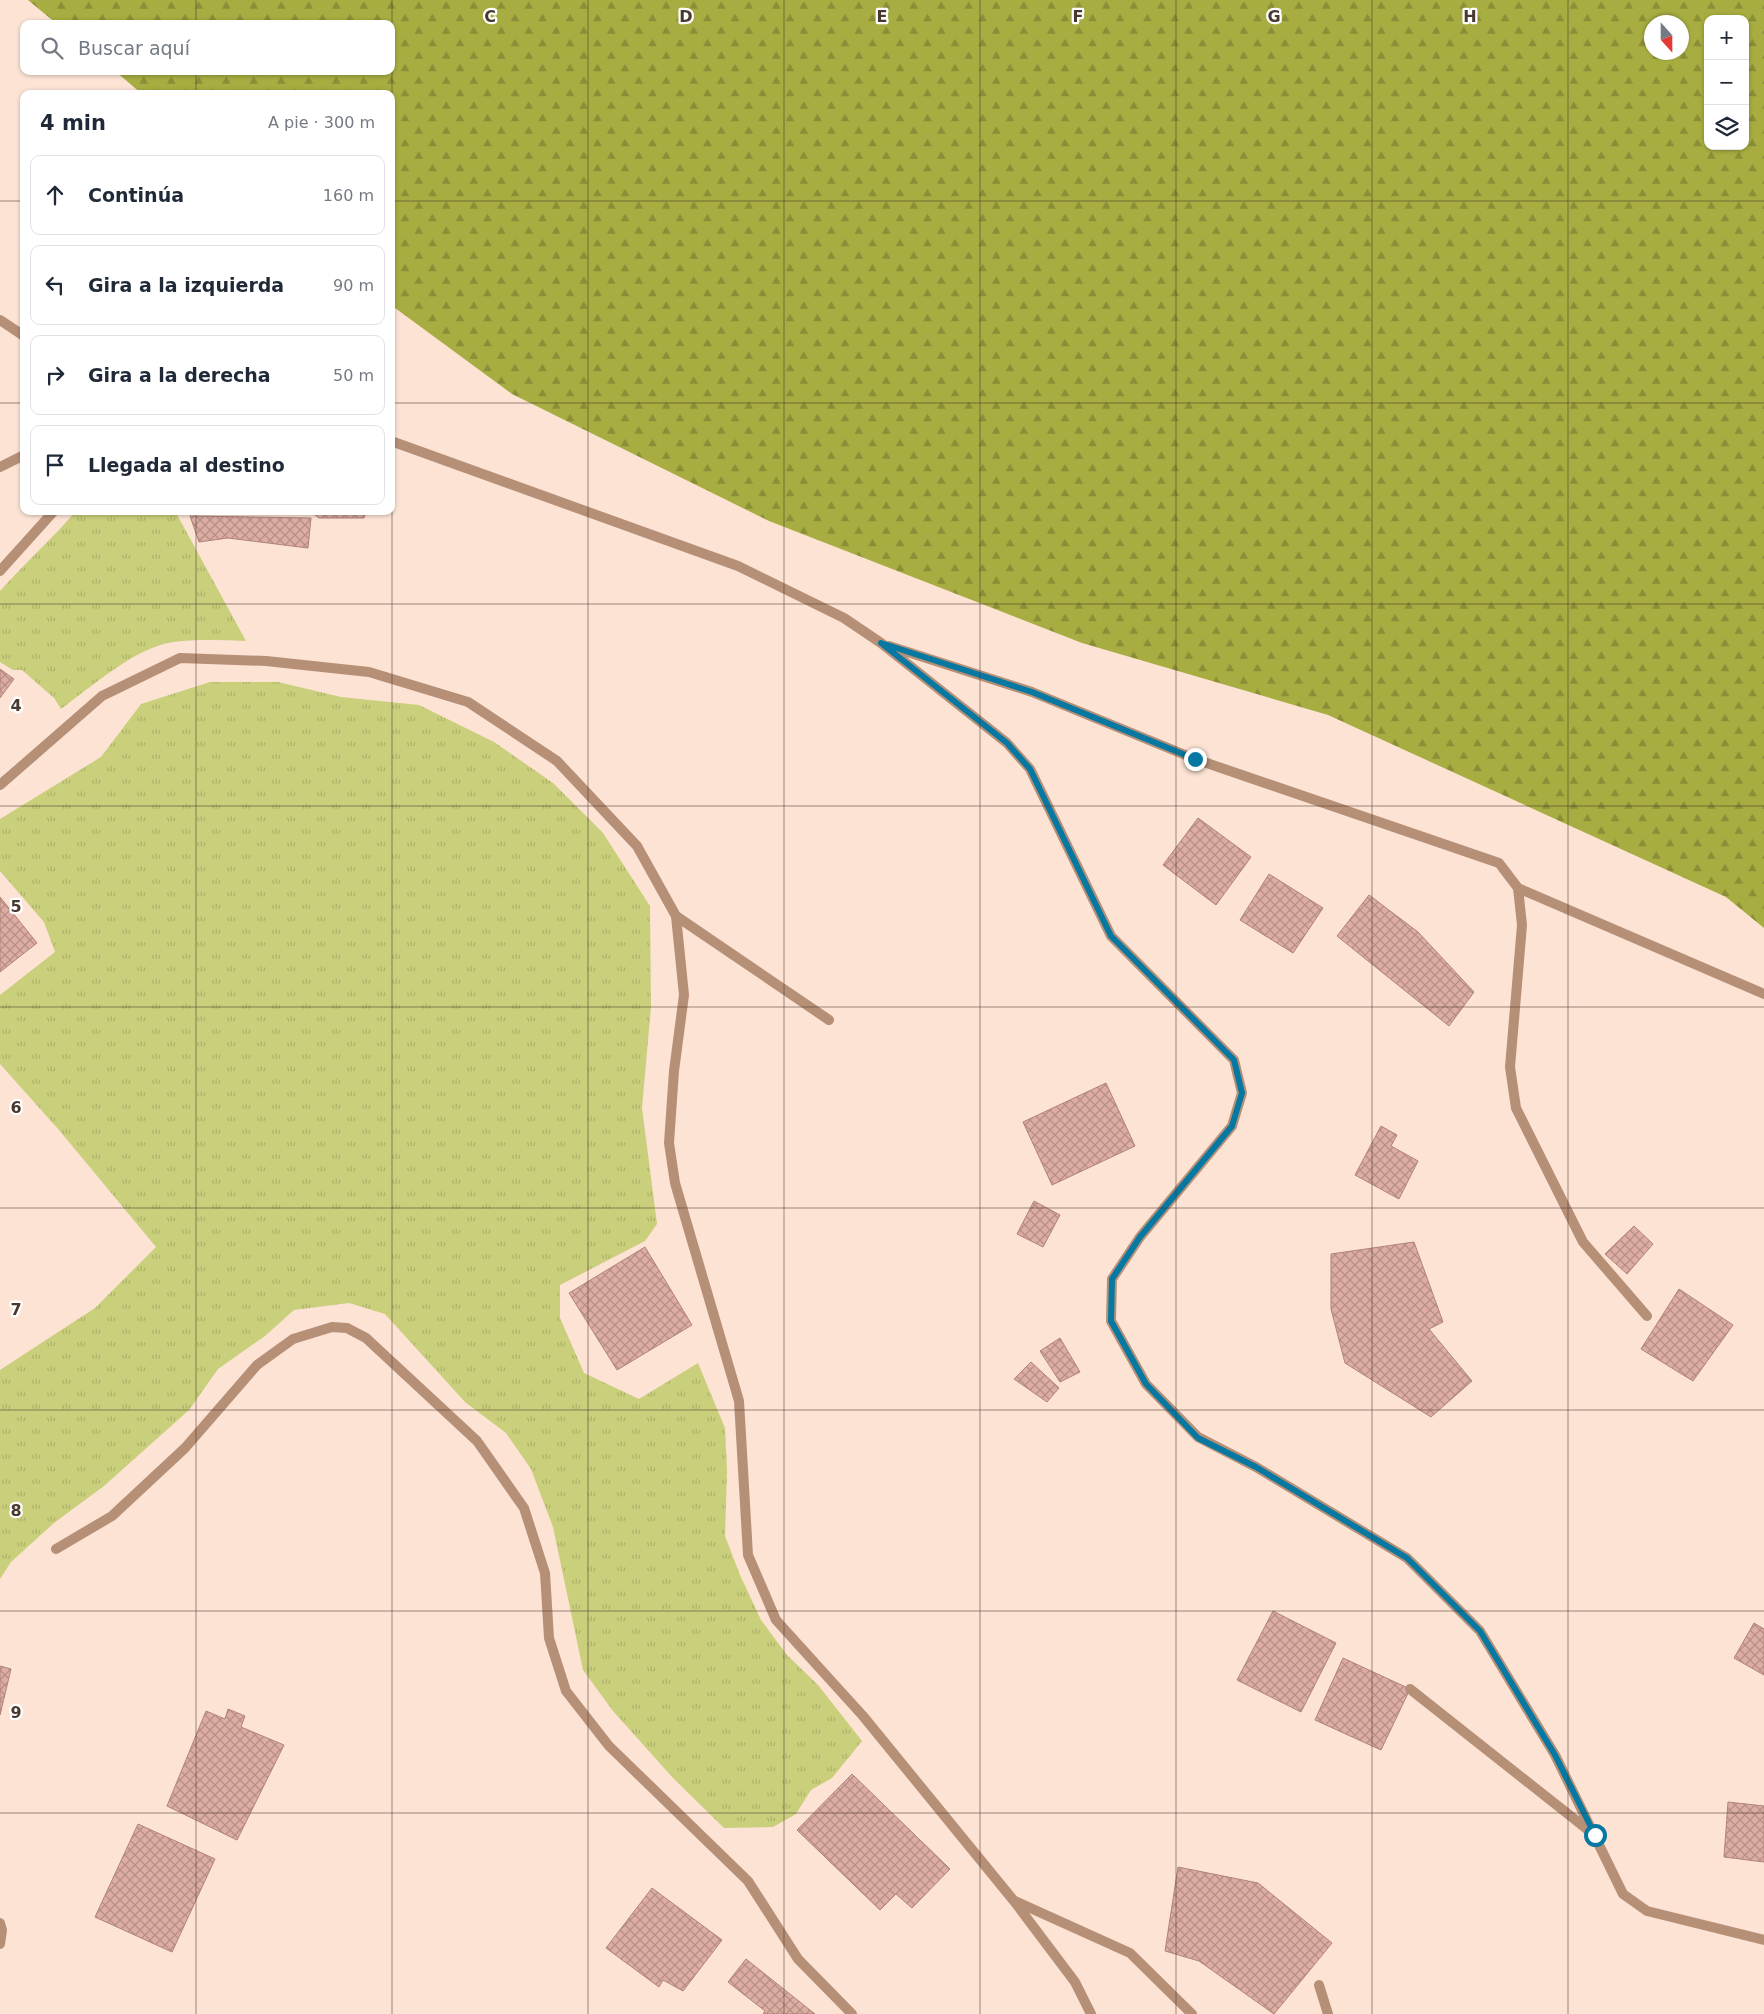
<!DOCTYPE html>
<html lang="es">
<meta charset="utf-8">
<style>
body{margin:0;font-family:"DejaVu Sans",sans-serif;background:#f2f2f3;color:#1f2937}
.controls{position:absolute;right:15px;top:15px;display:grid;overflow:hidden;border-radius:10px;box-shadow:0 1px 4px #0004}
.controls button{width:45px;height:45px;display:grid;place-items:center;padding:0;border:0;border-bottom:1px solid #e0e1e3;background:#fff;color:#1f2937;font:25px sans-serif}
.compass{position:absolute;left:1644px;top:15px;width:45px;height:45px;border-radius:50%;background:#fff;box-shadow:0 1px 4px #0004;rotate:159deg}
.stop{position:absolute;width:15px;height:15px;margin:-11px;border:4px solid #0678a1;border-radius:50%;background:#fff}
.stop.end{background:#0678a1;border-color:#fff;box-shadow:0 1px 5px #0008}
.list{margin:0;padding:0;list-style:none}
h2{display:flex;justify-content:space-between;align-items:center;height:65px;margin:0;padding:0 20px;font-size:21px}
h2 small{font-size:16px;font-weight:400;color:#747a83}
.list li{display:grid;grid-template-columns:32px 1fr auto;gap:15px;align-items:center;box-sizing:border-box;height:80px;margin:0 10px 10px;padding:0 10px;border:1px solid #e0e1e3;border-radius:10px}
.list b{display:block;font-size:19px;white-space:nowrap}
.list em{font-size:16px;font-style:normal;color:#747a83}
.icon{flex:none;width:28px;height:28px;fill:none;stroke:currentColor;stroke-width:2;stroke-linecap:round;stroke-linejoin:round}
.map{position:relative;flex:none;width:1764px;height:2014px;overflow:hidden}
.search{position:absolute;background:#fff;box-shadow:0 1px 4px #0004;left:20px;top:20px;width:375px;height:55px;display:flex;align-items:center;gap:12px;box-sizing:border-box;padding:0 18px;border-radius:10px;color:#747a83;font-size:19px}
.panel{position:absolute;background:#fff;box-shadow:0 1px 4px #0004;left:20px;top:90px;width:375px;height:425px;border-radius:10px}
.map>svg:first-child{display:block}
</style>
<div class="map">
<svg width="1764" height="2014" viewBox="0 0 1764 2014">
<defs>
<pattern id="grass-tufts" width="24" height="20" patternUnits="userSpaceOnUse" patternTransform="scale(1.25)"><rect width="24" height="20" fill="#c9cf7b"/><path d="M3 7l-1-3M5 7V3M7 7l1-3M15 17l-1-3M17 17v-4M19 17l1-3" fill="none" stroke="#aeb26b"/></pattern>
<pattern id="forest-firs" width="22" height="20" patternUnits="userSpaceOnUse" patternTransform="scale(1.25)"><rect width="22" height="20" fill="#a7ad40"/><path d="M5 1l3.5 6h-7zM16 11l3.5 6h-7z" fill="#8a8e36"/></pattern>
<pattern id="building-cross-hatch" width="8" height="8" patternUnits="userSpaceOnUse" patternTransform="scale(1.25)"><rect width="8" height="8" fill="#ddada3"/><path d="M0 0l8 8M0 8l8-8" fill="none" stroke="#b58e85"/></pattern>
</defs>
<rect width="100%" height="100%" fill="#fce3d4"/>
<!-- grass -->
<path fill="url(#grass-tufts)" d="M76 511H175L246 641C222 640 197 639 173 642 136 647 91 687 61 709L54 698 22 670H13L0 662V591C25 563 52 539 76 511Z
M210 682H278L341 697 419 705 494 742 553 783 603 833 650 906 651 1007 642 1108 657 1224 645 1241 560 1285V1318L584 1373 639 1399 698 1363 725 1428 727 1471 725 1536 740 1575 761 1620 787 1655 818 1685 862 1741 832 1778 811 1790 796 1814 773 1827 724 1828 673 1778 613 1711 583 1670 553 1527 531 1469 506 1433 465 1402 385 1314 349 1303 294 1310 265 1336 218 1369 189 1410 104 1486 54 1523 11 1562 0 1579V1370L95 1308 156 1247 59 1130 0 1064V995L55 952 44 922 0 871V819L101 757 141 704Z"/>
<!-- forest -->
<path fill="url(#forest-firs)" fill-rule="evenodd" d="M28 0H1764V928L1726 897 1328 715 1082 643 769 521 512 394 391 305V94H142L115 71H391V24H57ZM1708 19H1745V146H1708ZM1652 22H1682V52H1652Z"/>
<!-- building -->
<path fill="url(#building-cross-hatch)" stroke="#b1837a" d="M310 511H366L364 518H319Z
M190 516 311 518 308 548 228 538 199 542Z
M0 669 14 679 0 698Z
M1198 818 1251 857 1216 905 1163 865Z
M1269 874 1323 908 1293 953 1240 920Z
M1369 895 1418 932 1474 992 1449 1026 1337 936Z
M0 897 37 943 0 972Z
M1106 1083 1135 1146 1052 1185 1023 1122Z
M1381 1126 1397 1135 1391 1146 1418 1161 1399 1199 1355 1175Z
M1034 1201 1060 1215 1043 1247 1017 1234Z
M1634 1226 1653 1244 1627 1274 1605 1254Z
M1414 1242 1443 1322 1429 1329 1472 1381 1431 1417 1345 1363 1331 1309V1254Z
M645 1247 692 1325 617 1370 569 1293Z
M1679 1289 1733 1325 1693 1381 1641 1349Z
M1060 1338 1080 1372 1060 1382 1040 1351Z
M1031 1362 1059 1388 1047 1402 1014 1379Z
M1273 1611 1336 1643 1301 1712 1237 1680Z
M1754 1623 1764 1629V1675L1734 1658Z
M1343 1658 1410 1689 1381 1750 1315 1720Z
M0 1666 11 1669 0 1715Z
M228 1709 245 1716 241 1727 284 1745 237 1840 167 1806 206 1711 225 1719Z
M852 1774 950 1869 912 1908 896 1894 880 1910 797 1830Z
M1728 1802 1764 1806V1862L1724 1857Z
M138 1824 215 1859 172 1952 95 1917Z
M1178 1867 1258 1883 1332 1943 1274 2014 1199 1961 1165 1951Z
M652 1888 722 1940 683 1991 663 1980 659 1987 606 1948Z
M746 1959 815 2014H763L765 2011 728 1982Z"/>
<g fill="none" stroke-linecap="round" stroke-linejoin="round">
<!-- service -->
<path stroke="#b68f77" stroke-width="10" d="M391 441 738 566 844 618 881 643 1007 743 1030 769 1111 936 1234 1060 1242 1093 1232 1126 1140 1237 1112 1279 1111 1321 1146 1384 1198 1437 1256 1467 1407 1558 1480 1631 1555 1755 1623 1894 1647 1911 1764 1940
M0 571 54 511
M889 646 1032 692 1195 759 1499 863 1518 888 1522 925 1510 1067 1516 1108 1583 1242 1647 1316
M0 785 102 696 180 658 266 661 369 672 468 702 557 761 637 846 676 916 684 995 674 1071 669 1143 675 1183 739 1401 748 1555 776 1620 863 1716 1014 1901 1075 1982 1091 2014
M1518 888 1764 994
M56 1549 112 1516 185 1448 257 1365 293 1339 332 1327 347 1328 366 1338 477 1441 524 1508 545 1573 549 1638 566 1691 609 1746 748 1881 798 1959 852 2014
M1410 1689 1592 1833
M1015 1901 1130 1953 1192 2014
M1319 1985 1328 2014"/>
<!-- minor -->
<path stroke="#b68f77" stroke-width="10" d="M0 320 24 336
M0 467 24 455
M676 916 829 1020
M0 1923 2 1930 0 1944"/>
</g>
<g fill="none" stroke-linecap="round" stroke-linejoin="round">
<!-- route -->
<path stroke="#0678a1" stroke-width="6" d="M1195 759 1032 692 881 643 1007 743 1030 769 1111 936 1234 1060 1242 1093 1232 1126 1140 1237 1112 1279 1111 1321 1146 1384 1198 1438 1256 1467 1407 1558 1480 1631 1555 1755 1595 1835"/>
</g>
<!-- grid -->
<path fill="none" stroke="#49382e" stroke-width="1" stroke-opacity="0.55" d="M196 0V24M392 0V2014M588 0V2014M784 0V2014M980 0V2014M1176 0V2014M1372 0V2014M1568 0V2014M196 71V94M0 201H24M391 201H1764M0 403H24M391 403H1764M196 511V2014M0 604H1764M0 806H1764M0 1007H1764M0 1208H1764M0 1410H1764M0 1611H1764M0 1813H1764"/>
<g font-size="16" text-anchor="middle" font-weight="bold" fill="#49382e" stroke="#fff" stroke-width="4.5" stroke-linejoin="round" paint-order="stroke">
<text x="490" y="22">C</text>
<text x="686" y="22">D</text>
<text x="882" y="22">E</text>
<text x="1078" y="22">F</text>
<text x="1274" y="22">G</text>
<text x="1470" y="22">H</text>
<text x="16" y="711">4</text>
<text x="16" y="912">5</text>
<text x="16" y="1113">6</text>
<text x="16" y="1315">7</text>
<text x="16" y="1516">8</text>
<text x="16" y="1718">9</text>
</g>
</svg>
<div class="controls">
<button>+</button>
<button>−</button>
<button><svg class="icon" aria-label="layers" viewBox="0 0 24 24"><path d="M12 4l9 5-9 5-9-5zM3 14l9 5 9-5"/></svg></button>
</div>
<svg class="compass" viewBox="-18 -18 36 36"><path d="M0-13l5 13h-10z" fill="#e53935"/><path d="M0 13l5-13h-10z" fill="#747a83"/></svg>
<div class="stop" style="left:1595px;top:1835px"></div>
<div class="stop end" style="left:1195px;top:759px"></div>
<div class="search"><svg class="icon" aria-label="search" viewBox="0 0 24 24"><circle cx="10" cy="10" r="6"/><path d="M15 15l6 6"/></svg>Buscar aquí</div>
<section class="panel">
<h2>4 min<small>A pie · 300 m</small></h2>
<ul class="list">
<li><svg class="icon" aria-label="ahead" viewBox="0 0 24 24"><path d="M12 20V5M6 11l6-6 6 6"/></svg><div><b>Continúa</b></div><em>160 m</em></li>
<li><svg class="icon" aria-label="left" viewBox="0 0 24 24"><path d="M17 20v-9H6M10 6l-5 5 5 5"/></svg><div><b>Gira a la izquierda</b></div><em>90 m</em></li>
<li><svg class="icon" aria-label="right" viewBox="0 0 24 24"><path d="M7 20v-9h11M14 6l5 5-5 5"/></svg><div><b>Gira a la derecha</b></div><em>50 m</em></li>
<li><svg class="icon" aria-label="arrive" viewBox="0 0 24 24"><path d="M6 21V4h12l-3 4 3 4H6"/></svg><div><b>Llegada al destino</b></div></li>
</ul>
</section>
</div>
